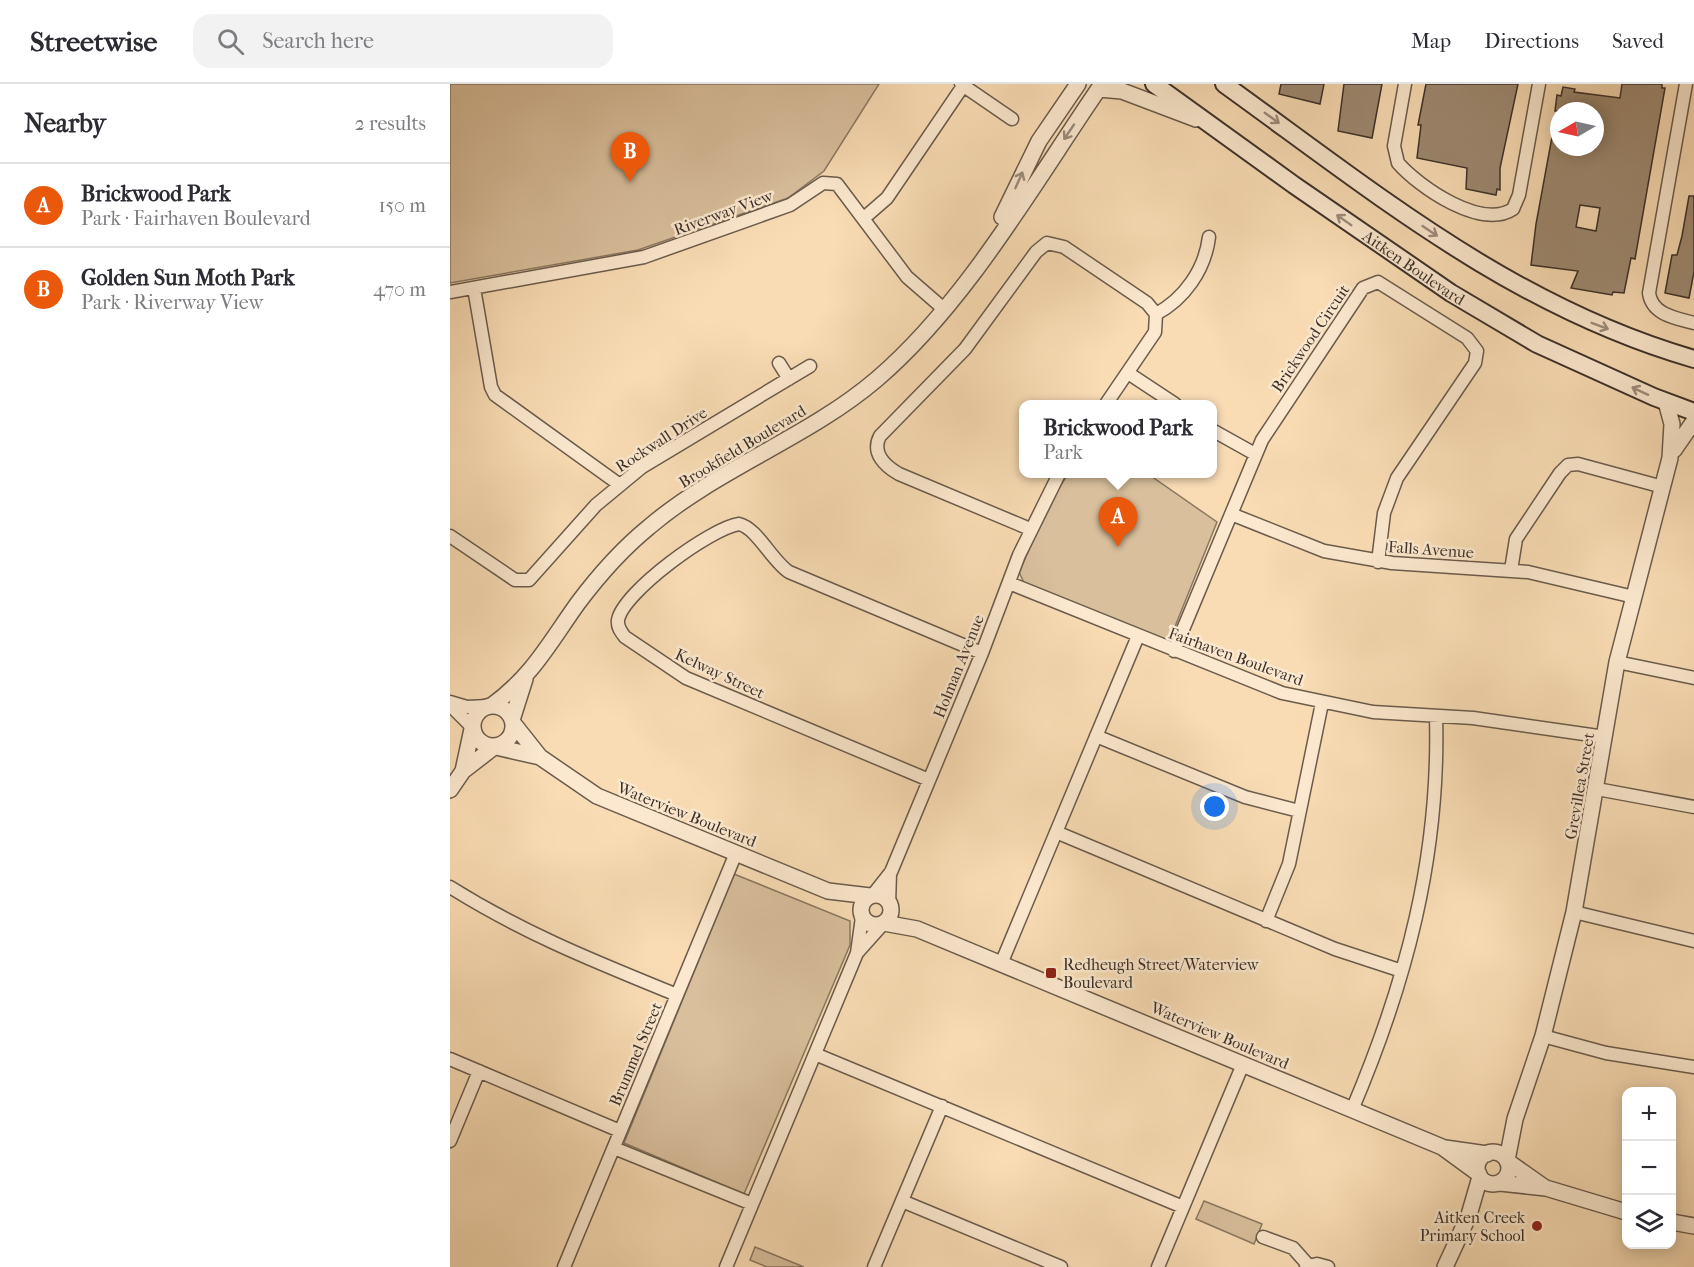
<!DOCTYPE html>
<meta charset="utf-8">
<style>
body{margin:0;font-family:"IM FELL French Canon",serif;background:#f2f2f3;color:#2b2b33}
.controls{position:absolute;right:18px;bottom:18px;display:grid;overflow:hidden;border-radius:12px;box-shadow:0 3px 15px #0003}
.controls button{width:54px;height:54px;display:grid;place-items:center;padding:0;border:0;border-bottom:2px solid #e1e1e2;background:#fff;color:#2b2b33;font:30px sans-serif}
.compass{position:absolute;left:1100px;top:18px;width:54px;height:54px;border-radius:50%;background:#fff;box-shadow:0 3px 15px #0003;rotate:261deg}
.you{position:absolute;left:765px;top:723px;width:21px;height:21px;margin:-15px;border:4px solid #fff;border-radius:50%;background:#1a73e8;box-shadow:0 0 0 9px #1a73e833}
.badge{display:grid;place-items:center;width:39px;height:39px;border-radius:50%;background:#ea580c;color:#fff;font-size:20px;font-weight:700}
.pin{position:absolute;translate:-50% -50px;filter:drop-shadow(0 2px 3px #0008)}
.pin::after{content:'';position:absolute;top:32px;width:21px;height:18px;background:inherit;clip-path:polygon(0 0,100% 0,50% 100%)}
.popup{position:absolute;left:569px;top:316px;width:198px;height:78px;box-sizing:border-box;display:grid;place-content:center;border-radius:12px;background:#fff;filter:drop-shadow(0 2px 4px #0005);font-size:20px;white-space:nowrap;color:#7c7c81}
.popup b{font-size:22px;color:#2b2b33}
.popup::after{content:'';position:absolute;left:50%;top:100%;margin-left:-12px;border:12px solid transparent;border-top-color:#fff}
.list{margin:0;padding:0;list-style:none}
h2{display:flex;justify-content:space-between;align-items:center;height:78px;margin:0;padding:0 24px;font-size:26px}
h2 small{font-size:20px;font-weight:400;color:#7c7c81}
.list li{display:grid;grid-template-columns:39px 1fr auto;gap:18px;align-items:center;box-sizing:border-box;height:84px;padding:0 24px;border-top:2px solid #e1e1e2}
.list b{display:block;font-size:22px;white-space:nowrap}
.list p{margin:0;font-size:20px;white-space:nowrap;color:#7c7c81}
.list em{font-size:20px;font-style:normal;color:#7c7c81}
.icon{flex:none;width:33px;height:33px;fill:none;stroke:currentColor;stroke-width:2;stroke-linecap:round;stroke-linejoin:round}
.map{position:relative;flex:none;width:1244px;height:1183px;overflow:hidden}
header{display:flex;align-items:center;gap:36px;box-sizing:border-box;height:84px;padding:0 30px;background:#fff;border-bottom:2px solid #e1e1e2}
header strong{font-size:28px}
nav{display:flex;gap:33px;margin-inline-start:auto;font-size:21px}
.search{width:420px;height:54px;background:#f2f2f3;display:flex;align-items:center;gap:15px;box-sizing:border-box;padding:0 21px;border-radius:18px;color:#7c7c81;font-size:22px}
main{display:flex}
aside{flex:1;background:#fff}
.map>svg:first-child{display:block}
</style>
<header>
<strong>Streetwise</strong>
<div class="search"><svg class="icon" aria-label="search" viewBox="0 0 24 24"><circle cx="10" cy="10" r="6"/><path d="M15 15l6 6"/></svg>Search here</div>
<nav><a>Map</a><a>Directions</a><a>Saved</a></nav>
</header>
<main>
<aside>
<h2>Nearby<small>2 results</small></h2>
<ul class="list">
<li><span class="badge">A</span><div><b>Brickwood Park</b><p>Park · Fairhaven Boulevard</p></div><em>150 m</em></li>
<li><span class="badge">B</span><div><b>Golden Sun Moth Park</b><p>Park · Riverway View</p></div><em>470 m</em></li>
</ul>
</aside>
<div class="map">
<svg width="1244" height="1183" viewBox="0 0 1244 1183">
<rect width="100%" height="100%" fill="#f9dcb4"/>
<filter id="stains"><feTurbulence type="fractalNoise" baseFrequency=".00333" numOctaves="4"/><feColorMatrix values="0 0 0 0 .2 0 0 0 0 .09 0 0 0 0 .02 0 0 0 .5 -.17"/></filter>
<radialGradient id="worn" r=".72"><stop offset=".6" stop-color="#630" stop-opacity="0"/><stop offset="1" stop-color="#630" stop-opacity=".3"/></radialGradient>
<!-- green -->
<path fill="#d9bf9c" stroke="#8a7862" stroke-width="1.5" d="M0 0H429L374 87 338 114 188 166 0 199Z
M618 390H698L767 438 722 550 712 558 575 501 569 488 603 413Z
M284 790 400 837V861L294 1110 174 1059Z
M754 1117 812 1140 804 1160 746 1135Z
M305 1163 354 1183H317L300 1176Z"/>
<!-- building -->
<path fill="#9e8971" stroke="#3b3029" stroke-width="1.5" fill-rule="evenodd" d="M831 0H874L870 20 829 10Z
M894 0H932L922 54 888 47Z
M976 0H1068L1050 84V106L1047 105 1046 111 1016 105 1017 84 967 74 971 41H968Z
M1172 0H1212V4H1215L1185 175 1181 174 1174 209 1163 208 1162 211 1121 204 1128 187 1081 181 1086 140 1104 42H1109V63L1145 65V27H1105L1107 11 1111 12 1113 3 1125 5 1124 8 1170 14ZM1130 121 1150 124 1146 147 1126 143Z
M1239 112H1244V188L1239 214 1215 209 1222 171H1227L1232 152Z"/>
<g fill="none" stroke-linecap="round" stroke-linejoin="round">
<defs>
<path id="minor" d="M511 0 562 35
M955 0 944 62 948 79C969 103 1031 146 1063 125L1069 111 1089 0
M1236 0 1199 209C1202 231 1226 234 1244 239
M414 134 437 114 513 2
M24 204 41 303 45 311 170 401
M0 208 194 173 340 121 373 99 387 100 457 193 495 226
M706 230C734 215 755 186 759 153
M329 279 339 295
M678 289 725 320
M762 346 805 370
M781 430 874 467 942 479 1078 488 1184 513
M580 445 449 390C435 382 421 369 430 352L515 265 586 168 597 159 614 163 697 219 706 230 705 248 656 320
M0 452 65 496H79L146 421 192 383 360 282
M1061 486 1066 455 1110 389 1118 381 1128 380 1213 403
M559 499 832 609 923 628 1023 634 1155 653
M724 567 812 356 913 204 928 198 1017 254 1027 267 1025 279 947 394 934 429 928 478
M1167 578 1244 594
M0 618 17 623 38 622
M0 621 22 643
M646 652 795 713 849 727
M479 696 236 594 175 553C171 548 167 543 168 536 173 508 261 444 289 440 307 444 322 477 339 488L532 569
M1147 705 1244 723
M606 748 885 865 952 887
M0 803C75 850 146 878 227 911
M422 812 441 788 532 569 569 471 609 390
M439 820 440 789
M1124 828 1244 857
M816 837 839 780 872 619
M407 869 432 841
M551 880 688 552
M1093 952 1156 969 1244 983
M365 970 733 1123
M0 975 170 1047
M902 1026C956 899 990 772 986 632
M0 1057 29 987
M164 1064 302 1120
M452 1117 611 1183
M813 1153 843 1164 859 1182
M114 1183 286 769
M276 1183 407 869 412 833
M424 1183 492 1022
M708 1183 793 980
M856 1183 867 1180 878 1183"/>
<path id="tertiary" d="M649 5 672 7 746 35
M552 133 589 57 628 0
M1224 366 1244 337
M23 642a20 20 0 1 1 40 0a20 20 0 1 1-40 0Z
M41 622C82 593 100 558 128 519 149 491 172 465 199 443 268 384 358 354 427 295 517 218 585 97 652 0
M62 636 75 595
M63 639 90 673 147 712 378 807 420 812
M46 663 90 673
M13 687 44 663
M0 706 13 687 22 645
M411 826a15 15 0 1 1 30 0a15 15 0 1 1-30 0Z
M434 839 467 845 992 1063 1029 1090
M995 1064 1037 1070
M1027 1084a16 16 0 1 1 32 0a16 16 0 1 1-32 0Z
M1057 1076 1065 1035 1093 952 1124 828 1167 578 1220 374 1222 340 1216 318
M1057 1077 1094 1103
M1050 1099 1096 1104 1176 1128
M1222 1138 1244 1142
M995 1183 1019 1131 1030 1093"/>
<g id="secondary">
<path id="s1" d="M704 0 844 101 1001 209 1087 260 1204 313 1244 328"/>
<path d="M774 0C924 108 1063 223 1244 275"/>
</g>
</defs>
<!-- minor casing -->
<use href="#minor" stroke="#6a5b4c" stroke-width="15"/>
<!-- tertiary casing -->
<use href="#tertiary" stroke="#6a5b4c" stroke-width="18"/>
<!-- secondary casing -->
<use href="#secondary" stroke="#3b3029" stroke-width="20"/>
<!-- minor -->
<use href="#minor" stroke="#fbe8ce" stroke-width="12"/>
<!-- tertiary -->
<use href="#tertiary" stroke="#fbe8ce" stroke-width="15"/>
<!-- secondary -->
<use href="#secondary" stroke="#fbe8ce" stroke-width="16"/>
</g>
<!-- one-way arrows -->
<defs><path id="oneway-shaft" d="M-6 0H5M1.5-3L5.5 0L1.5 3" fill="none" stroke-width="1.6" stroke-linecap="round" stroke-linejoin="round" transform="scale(1.5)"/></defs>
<g stroke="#9b8c7c">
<use href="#oneway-shaft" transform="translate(822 34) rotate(36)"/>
<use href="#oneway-shaft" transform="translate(619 48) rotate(124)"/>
<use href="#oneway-shaft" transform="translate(569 96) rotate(-66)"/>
<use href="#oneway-shaft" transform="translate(894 136) rotate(-145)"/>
<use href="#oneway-shaft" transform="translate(980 147) rotate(34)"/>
<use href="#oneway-shaft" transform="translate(1150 242) rotate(21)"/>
<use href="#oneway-shaft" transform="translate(1190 307) rotate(-155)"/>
</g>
<!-- markers -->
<g fill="#8f2418" stroke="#fbe8ce" stroke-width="2">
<rect x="595" y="883" width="12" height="12" rx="3"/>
<circle cx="1087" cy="1142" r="6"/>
</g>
<g text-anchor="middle" stroke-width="5" stroke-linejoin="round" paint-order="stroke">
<!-- street labels -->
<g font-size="16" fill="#3b3029" stroke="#fbe8ce">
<text transform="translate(273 128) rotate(-20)" y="6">Riverway View</text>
<text dy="6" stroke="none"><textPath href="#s1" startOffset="318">Aitken Boulevard</textPath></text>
<text transform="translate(860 254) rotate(-56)" y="6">Brickwood Circuit</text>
<text transform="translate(211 355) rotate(-33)" y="6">Rockwall Drive</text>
<text transform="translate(292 362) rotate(-31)" y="6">Brookfield Boulevard</text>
<text transform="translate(981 465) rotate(4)" y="6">Falls Avenue</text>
<text transform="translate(786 572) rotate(20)" y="6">Fairhaven Boulevard</text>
<text transform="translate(508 582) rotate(-68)" y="6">Holman Avenue</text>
<text transform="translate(270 589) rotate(25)" y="6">Kelway Street</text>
<text transform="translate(1129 702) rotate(-80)" y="6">Grevillea Street</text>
<text transform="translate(237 730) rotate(22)" y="6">Waterview Boulevard</text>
<text transform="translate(770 951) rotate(23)" y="6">Waterview Boulevard</text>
<text transform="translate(185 970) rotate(-67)" y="6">Brummel Street</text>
</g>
<!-- poi labels -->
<g font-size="16" fill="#3b3029" stroke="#fbe8ce" text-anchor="start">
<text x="613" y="886">Redheugh Street/Waterview<tspan x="613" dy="18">Boulevard</tspan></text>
<text x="1075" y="1139" text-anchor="end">Aitken Creek<tspan x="1075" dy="18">Primary School</tspan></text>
</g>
</g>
<rect width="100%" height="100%" filter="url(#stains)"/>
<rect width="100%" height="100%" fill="url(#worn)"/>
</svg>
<div class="controls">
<button>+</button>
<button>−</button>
<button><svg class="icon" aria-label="layers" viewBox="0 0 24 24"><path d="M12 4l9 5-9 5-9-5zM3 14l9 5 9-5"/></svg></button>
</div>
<svg class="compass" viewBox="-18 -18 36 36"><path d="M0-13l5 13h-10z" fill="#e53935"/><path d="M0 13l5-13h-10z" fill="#7c7c81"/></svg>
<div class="you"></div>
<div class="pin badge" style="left:668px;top:463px">A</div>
<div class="popup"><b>Brickwood Park</b>Park</div>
<div class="pin badge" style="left:180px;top:98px">B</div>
</div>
</main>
